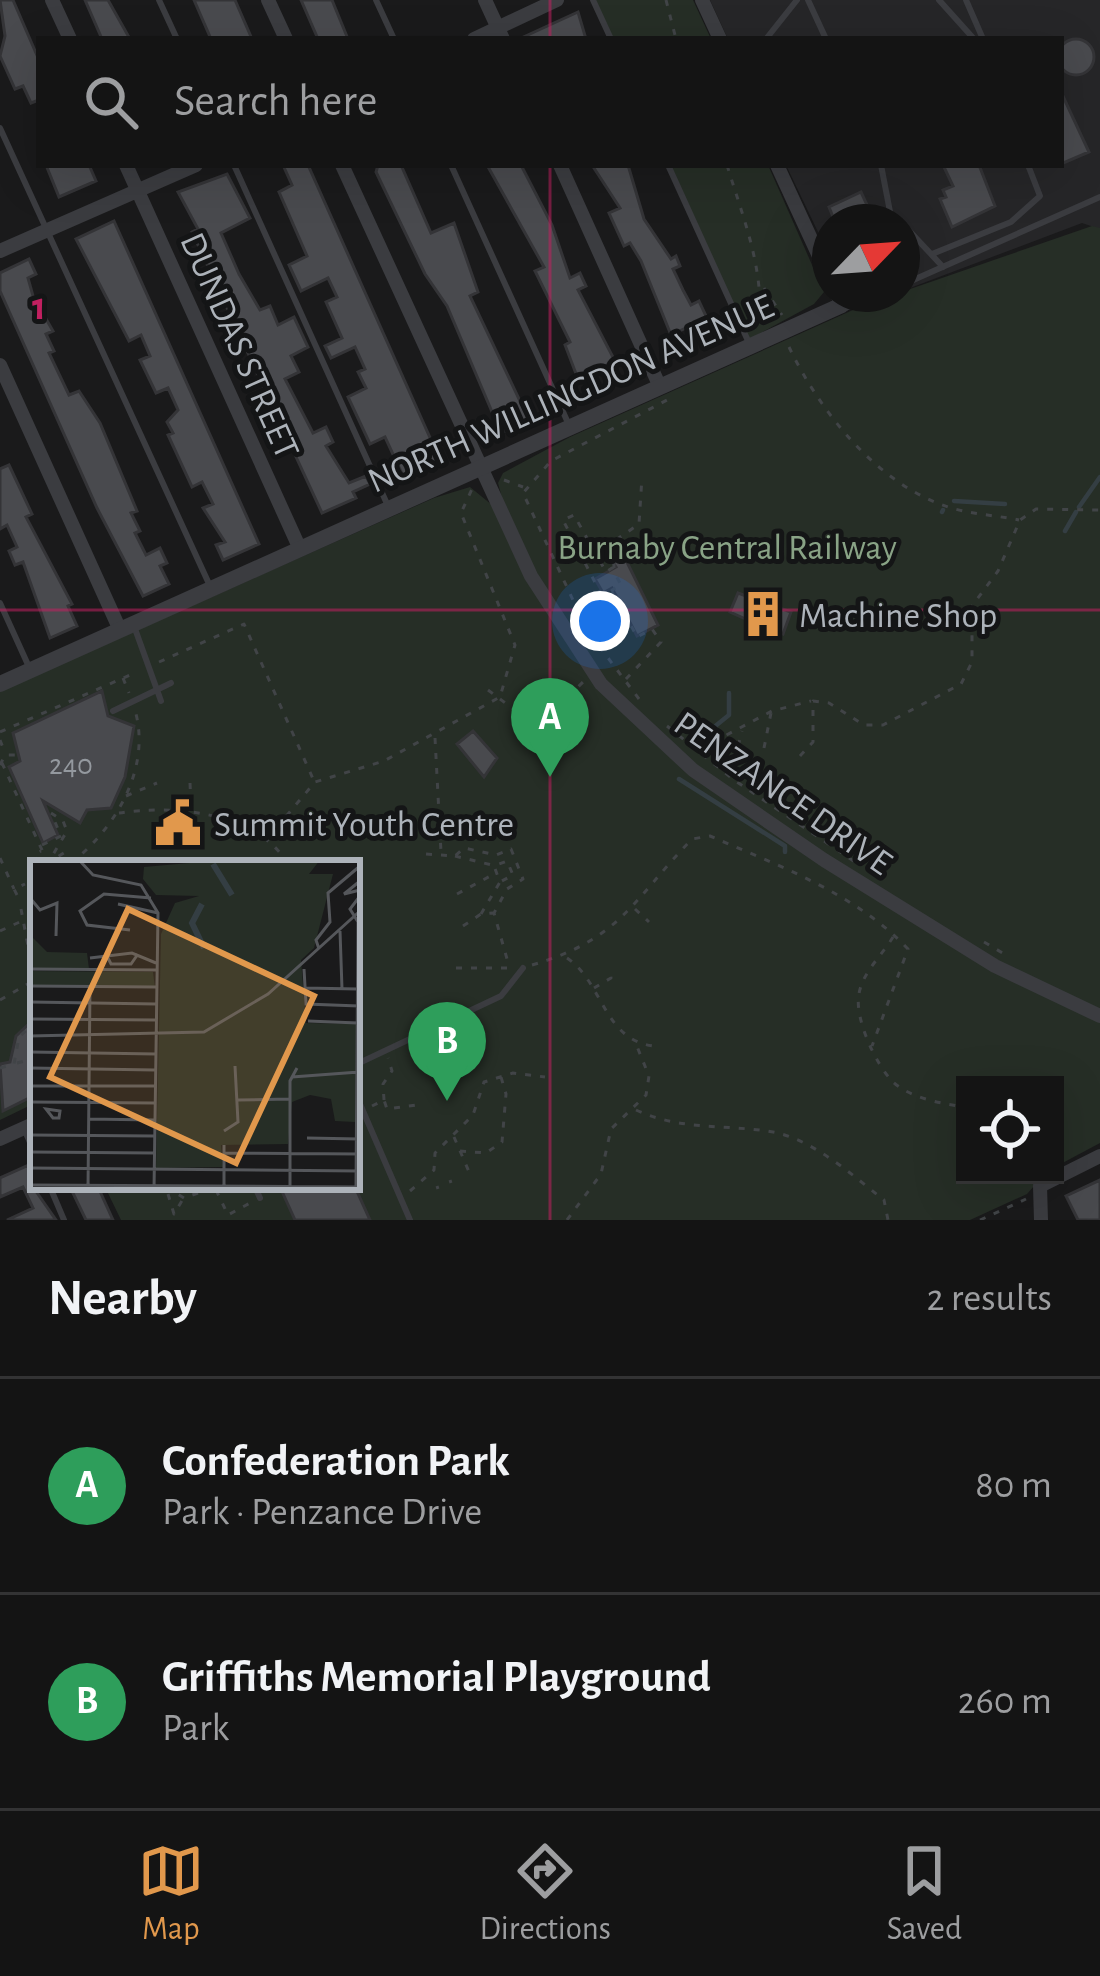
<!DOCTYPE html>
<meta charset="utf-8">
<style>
body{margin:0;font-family:"Alegreya Sans",sans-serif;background:#1d1d1d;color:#f1f3f6}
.controls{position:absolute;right:36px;bottom:36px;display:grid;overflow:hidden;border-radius:0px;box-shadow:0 12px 48px #0002}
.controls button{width:108px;height:108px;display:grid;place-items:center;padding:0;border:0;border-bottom:3px solid #333334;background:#141414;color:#f1f3f6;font:60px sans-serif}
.compass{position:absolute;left:812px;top:204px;width:108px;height:108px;border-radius:50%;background:#141414;box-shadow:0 12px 48px #0002;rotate:65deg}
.you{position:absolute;left:600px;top:621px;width:42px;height:42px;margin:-30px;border:9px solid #fff;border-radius:50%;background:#1a73e8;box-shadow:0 0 0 18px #1a73e833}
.badge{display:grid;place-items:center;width:78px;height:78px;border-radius:50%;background:#e1984c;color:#fff;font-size:39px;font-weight:700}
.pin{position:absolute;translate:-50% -99px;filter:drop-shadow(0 3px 6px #0008)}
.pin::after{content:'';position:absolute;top:63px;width:42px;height:36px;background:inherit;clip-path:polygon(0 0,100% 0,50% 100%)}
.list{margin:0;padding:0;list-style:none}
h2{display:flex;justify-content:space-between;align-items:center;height:156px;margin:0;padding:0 48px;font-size:51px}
h2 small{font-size:39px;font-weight:400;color:#9d9ea0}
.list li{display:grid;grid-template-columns:78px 1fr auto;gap:36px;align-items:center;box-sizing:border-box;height:216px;padding:0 48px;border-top:3px solid #333334}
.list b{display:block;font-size:45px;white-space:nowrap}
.list p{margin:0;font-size:39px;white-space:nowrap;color:#9d9ea0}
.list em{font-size:39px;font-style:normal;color:#9d9ea0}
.icon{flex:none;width:66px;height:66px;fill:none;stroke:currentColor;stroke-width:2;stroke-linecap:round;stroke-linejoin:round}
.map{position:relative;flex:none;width:1100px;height:1220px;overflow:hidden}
.search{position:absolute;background:#141414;box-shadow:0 12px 48px #0002;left:36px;right:36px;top:36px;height:132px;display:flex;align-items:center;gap:30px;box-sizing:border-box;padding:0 42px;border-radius:0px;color:#9d9ea0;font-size:45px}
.sheet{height:588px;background:#141414}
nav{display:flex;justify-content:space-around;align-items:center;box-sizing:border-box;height:168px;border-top:3px solid #333334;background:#141414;font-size:33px;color:#9d9ea0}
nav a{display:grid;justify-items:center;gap:6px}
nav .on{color:#e1984c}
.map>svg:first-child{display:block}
</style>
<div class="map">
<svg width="1100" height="1220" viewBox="0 0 1100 1220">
<rect width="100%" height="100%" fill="#1a1a1b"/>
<!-- built -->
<path fill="#262628" d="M710 0H1100V229L1082 223 902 291V222H830V257L786 165H1061V39H728Z"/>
<!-- green -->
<path fill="#262e26" d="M593 0H693L711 39H611Z
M668 165H768L824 292 814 304 748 340Z
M1092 226 1100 228V1143L1055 1167V1085H965V1175H1044L1027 1194 970 1220H121L105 1187H357V863H33V1104L0 1120V691L434 498 470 487 492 505 502 498 498 483 503 473 570 437 864 305Z"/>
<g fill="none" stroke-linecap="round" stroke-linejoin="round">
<!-- stream -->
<path stroke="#343e43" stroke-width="4.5" d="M954 501 1005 504
M1079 507 1100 477
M942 512 943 510
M1065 531 1076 512
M698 740 729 715V693
M679 779 785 846V852"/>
</g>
<!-- building -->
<path fill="#494a4e" stroke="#343437" stroke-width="3" d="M0 0H13L39 60V100L31 103 23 86 15 89 0 56 5 36Z
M85 0H108L130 39H102Z
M194 0H235L252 39H211Z
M301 0H332L348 39H318Z
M578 12 586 39H519Z
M1058 57a18 18 0 1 1 36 0a18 18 0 1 1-36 0Z
M1061 92 1089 152 1061 164Z
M46 165H89L96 181 59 197Z
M283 165H308L440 460 403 476 385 437 370 444 348 397 366 388 358 372 365 369 355 347 331 358 325 346 342 338 326 302 337 297 328 278 301 291 289 265 307 256 279 192 292 185Z
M378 165H401L431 233 454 223 478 292 470 296 529 420 501 433 447 306 425 274 376 172Z
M487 165H521L552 225 570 278 580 273 586 286 578 290 615 361 578 379 565 345 570 342 535 271 544 267Z
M592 165H628L644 219 671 259 676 256 680 266 673 269 683 290 691 305 699 301 707 318 671 335 641 261 630 243 624 246 609 213 620 208Z
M943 165H979L995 206 952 227 940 199 946 197 943 190 953 186Z
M227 174 250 218 221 233 239 274 260 310 270 306 278 325 294 317 308 347 291 356 299 372 285 379 313 433 326 427 333 442 326 446 349 483 366 476 370 484 353 492 356 498 322 513 192 232 198 229 178 192Z
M861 192 875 222H835L829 207Z
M114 221 259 544 223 560 216 545 225 542 203 508 213 504 202 482 192 487 168 435 173 433 167 422 178 410 168 388 156 393 140 360 150 356 141 335 129 341 76 239Z
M29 259 36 274 28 278 33 296 53 331 46 334 54 351 49 353 69 395 79 391 100 423 137 511 131 513 140 531 135 533 146 555 160 548 167 563 160 566 169 584 143 596 97 508 0 291V273Z
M9 465 32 514 26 517 72 604 68 606 77 626 50 638 23 562 15 565 9 551 17 547 7 525 0 529V469Z
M620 548 658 625 637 636 612 588 603 593 595 579 616 567 608 554Z
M738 593 791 612 783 634 774 631 772 638 758 633 761 626 730 612Z
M102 691 108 716 134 726 125 777 111 808 87 810 80 823 43 801 58 835 43 843 9 767 20 761 13 733Z
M473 731 497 758 484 777 457 744Z
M33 1020V1096L3 1111 0 1064 10 1062 16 1036Z
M29 1165 33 1187 56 1220H7L33 1208 23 1187 0 1197V1178Z
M1100 1180V1220H1078L1066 1196Z
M70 1187H98L113 1220H86Z
M280 1187H355L370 1220H295Z"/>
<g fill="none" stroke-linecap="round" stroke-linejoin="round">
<!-- path -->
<path stroke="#414447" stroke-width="3" stroke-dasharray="6 9" stroke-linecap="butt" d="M666 0 676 39
M727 165C743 218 762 262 760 319L751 323
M764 288 782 315
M789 347C822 416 885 494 963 511 981 515 1000 516 1019 520
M678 360 691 346 732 331
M504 480 523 487
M614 568 613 542 639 524 642 477
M614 593 603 598 563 520 574 515 606 572 612 568 621 585 612 590 614 593 637 637 652 629 661 642 625 680
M159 662 244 624 314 781
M123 678 129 693
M488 690 520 714
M568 697 583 682
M639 699 587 630 523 493 551 461 669 399
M667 726 734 780 858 864
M0 732 137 672
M435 738 441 852
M0 740 5 753
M738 746 742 731
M764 748 771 713
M700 749 772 711 811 701
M800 756 813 742V701L829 703 864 725H883L961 684 972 662V606L998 571 1020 520 1036 509 1100 510
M2 763 48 863
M0 765 5 755H20
M190 783 191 805
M126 796 157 783
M51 813 63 821 67 831 48 863 70 849
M119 813C172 805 254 811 286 861
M267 839 315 782 384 761 500 697 515 645 461 513 472 489
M42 845 61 836 52 815
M426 854 455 856 464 848 496 855 511 849 523 879 507 889 494 913 509 966
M455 856 492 865
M0 858 14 889
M74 862 96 863
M37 863 34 855 41 851
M71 863C115 829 150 770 136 714
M457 894 496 873
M17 895 14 889 25 884
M21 909 33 972
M635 909 649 922
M481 914 500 882 494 866 507 861 513 875 500 882
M463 926 481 914 493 913
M0 931 24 920
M893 937C883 954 862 973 859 994 854 1018 876 1065 893 1082 910 1098 943 1104 965 1107
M984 942 1006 955
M567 958C603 982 603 1039 653 1046
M532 965C621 939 632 901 692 839L710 836C779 866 855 893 908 949L872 1046
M456 968H511
M594 988 611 978 610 970
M0 1000 33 981
M17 1063 33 1059
M0 1068 14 1064 19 1037 33 1024
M384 1100 383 1084 392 1071 388 1058
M372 1106 384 1100 387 1109 416 1105
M636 1110C681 1131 726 1124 773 1132 814 1140 852 1175 884 1200L888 1220
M454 1137 470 1174
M460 1151 486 1153 502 1142 506 1094 501 1077
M450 1180 451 1183
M437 1186 438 1189
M166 1187 184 1198 215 1187
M216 1190 228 1215 250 1203
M410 1191 434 1170 435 1153 473 1115 484 1082 513 1073 545 1077
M168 1194 174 1214 183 1199
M567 1220 601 1174 611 1129 646 1095 649 1076 636 1044
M980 1220 1026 1199"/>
<!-- service -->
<path stroke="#3b3c40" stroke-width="6" d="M159 0 177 39
M376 0 394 39
M593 0 611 39
M808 0 826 39
M939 0 974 39
M966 0 983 39
M766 39 797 0
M0 128 210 586
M234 165 388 506
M451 165 569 425
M668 165 749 343
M881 165 892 222
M902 223 943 267
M932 254 1011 222 1040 196 1028 165
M902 285 1100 197
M0 603 29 667
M134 626 161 701
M113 711 171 683
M357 1064 501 996 523 968
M357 1097 410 1220
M25 1131 33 1149
M50 1187 64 1220
M255 1187 260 1198"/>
<!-- minor -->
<path stroke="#3b3c40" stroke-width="14" d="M52 0 70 39
M268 0 286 39
M485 0 503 39
M702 0 720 39
M474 39 557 0
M126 165 300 549
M342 165 531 576 601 684 693 770 824 860 995 966 1100 1016
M560 165 660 387
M777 165 830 280
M0 251 196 165
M837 294 842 305 867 294
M0 365 120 630
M0 1139 33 1124
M1041 1220 1040 1186 1100 1156"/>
<!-- tertiary -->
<path stroke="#3b3c40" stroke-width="16" d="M0 684 842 305"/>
</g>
<!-- grid -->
<path fill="none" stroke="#c12060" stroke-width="3" stroke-opacity="0.55" d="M550 0V39M550 165V1220M0 610H1100"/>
<!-- icons -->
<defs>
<symbol id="building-bare" viewBox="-9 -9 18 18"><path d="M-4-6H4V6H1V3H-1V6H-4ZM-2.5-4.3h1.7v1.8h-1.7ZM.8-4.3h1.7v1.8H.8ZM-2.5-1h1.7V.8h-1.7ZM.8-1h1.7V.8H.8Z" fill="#e1984c" stroke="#141516" stroke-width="2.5" paint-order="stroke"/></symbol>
<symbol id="civic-bare" viewBox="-9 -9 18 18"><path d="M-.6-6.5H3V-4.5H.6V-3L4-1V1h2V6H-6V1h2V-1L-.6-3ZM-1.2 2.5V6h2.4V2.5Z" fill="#e1984c" stroke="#141516" stroke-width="2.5" paint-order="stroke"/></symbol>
</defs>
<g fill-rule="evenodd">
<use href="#building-bare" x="730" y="581" width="66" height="66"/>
<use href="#civic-bare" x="145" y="790" width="66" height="66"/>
</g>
<g text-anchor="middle" stroke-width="10" stroke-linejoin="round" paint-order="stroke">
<!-- number labels -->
<g font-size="30" fill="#94999f">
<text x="71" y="774">240</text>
</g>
<!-- street labels -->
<g font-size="36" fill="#adb3ba" stroke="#141516">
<text transform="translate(241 345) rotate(66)" y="13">DUNDAS STREET</text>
<text transform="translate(570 392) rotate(-24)" y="13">NORTH WILLINGDON AVENUE</text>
<text transform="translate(784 792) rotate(35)" y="13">PENZANCE DRIVE</text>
</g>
<!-- park labels -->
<g font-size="36" fill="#89a386" stroke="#141516">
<text x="727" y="559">Burnaby Central Railway</text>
</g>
<!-- poi labels -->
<g font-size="36" fill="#adb3ba" stroke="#141516" text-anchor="start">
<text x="799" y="627">Machine Shop</text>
<text x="214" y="836">Summit Youth Centre</text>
</g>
</g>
<!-- overview -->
<g transform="translate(30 860)">
<rect width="330" height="330" fill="#1a1a1b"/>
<path d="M193 0H290L279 14H303L284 88 271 100 276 163 326 164 325 262 305 261 301 239 280 235 262 242 258 284 191 285 193 307 126 308 131 74 145 43 169 36 126 35 113 19 114 7ZM0 75 17 92 57 93 59 109 0 108ZM0 111 123 112 125 127 0 126Z" fill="#262e26"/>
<path fill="none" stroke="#343e43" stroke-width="6" d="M183 4 202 35M172 44 162 63 174 88"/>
<path fill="none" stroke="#55575b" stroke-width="3" d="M49 0 63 15 111 25 128 53 124 330M330 21 314 34 330 30M0 38 10 50 27 43 26 76M88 44 128 53M100 70 57 65 50 51 74 34 121 38M310 71 312 129M289 89 286 80 300 62 298 33 330 6M76 94 81 104H101L108 94M60 98 102 93 126 103M0 109 127 110M274 109 276 144 329 146M0 126 126 127M274 128 328 129M0 142 126 144M0 159 126 160M278 161 328 163M0 176 174 172 238 134 330 51M0 192 126 194M0 208 125 210M262 217 329 212M0 226H125M208 240 259 239M0 242 124 243M16 249 30 251 29 258H23ZM58 259 125 260M194 271 208 262 205 206M0 275 124 276M277 278 329 279M0 292 124 293M194 293 330 294M0 308 330 311M0 325 330 327M194 326V285M260 328V221L267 208M326 328 328 62 320 49 330 36M58 329 60 126"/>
<path fill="#e1984c" fill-opacity="0.15" stroke="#e1984c" stroke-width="6" d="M98 49 284 136 206 303 20 217Z"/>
<rect width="330" height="330" fill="none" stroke="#adb3ba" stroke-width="6"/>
</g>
<g font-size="39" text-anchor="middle" font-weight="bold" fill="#c12060" stroke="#141516" stroke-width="10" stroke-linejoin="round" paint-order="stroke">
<text x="39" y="319">1</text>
</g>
</svg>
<div class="controls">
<button><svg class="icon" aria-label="locate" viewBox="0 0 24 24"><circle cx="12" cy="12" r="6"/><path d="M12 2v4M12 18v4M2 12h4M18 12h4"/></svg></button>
</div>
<svg class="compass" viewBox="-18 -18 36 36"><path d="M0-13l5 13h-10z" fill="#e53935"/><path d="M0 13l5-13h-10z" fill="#9d9ea0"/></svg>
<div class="you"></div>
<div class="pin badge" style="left:550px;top:777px;background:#2e9e5b">A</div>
<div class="pin badge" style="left:447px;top:1101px;background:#2e9e5b">B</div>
<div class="search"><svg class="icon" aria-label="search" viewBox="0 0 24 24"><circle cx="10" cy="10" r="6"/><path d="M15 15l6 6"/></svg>Search here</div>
</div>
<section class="sheet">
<h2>Nearby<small>2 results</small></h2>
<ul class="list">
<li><span class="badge" style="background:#2e9e5b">A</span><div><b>Confederation Park</b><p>Park · Penzance Drive</p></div><em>80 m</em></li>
<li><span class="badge" style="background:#2e9e5b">B</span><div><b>Griffiths Memorial Playground</b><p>Park</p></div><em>260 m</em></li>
</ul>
</section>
<nav>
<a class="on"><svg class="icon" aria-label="map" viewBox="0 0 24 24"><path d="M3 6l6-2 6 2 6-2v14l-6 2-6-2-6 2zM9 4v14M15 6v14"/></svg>Map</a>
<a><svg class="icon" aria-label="directions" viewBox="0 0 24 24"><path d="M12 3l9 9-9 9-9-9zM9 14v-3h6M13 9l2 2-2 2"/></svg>Directions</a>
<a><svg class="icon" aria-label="saved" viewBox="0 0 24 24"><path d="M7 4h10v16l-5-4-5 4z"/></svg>Saved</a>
</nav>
